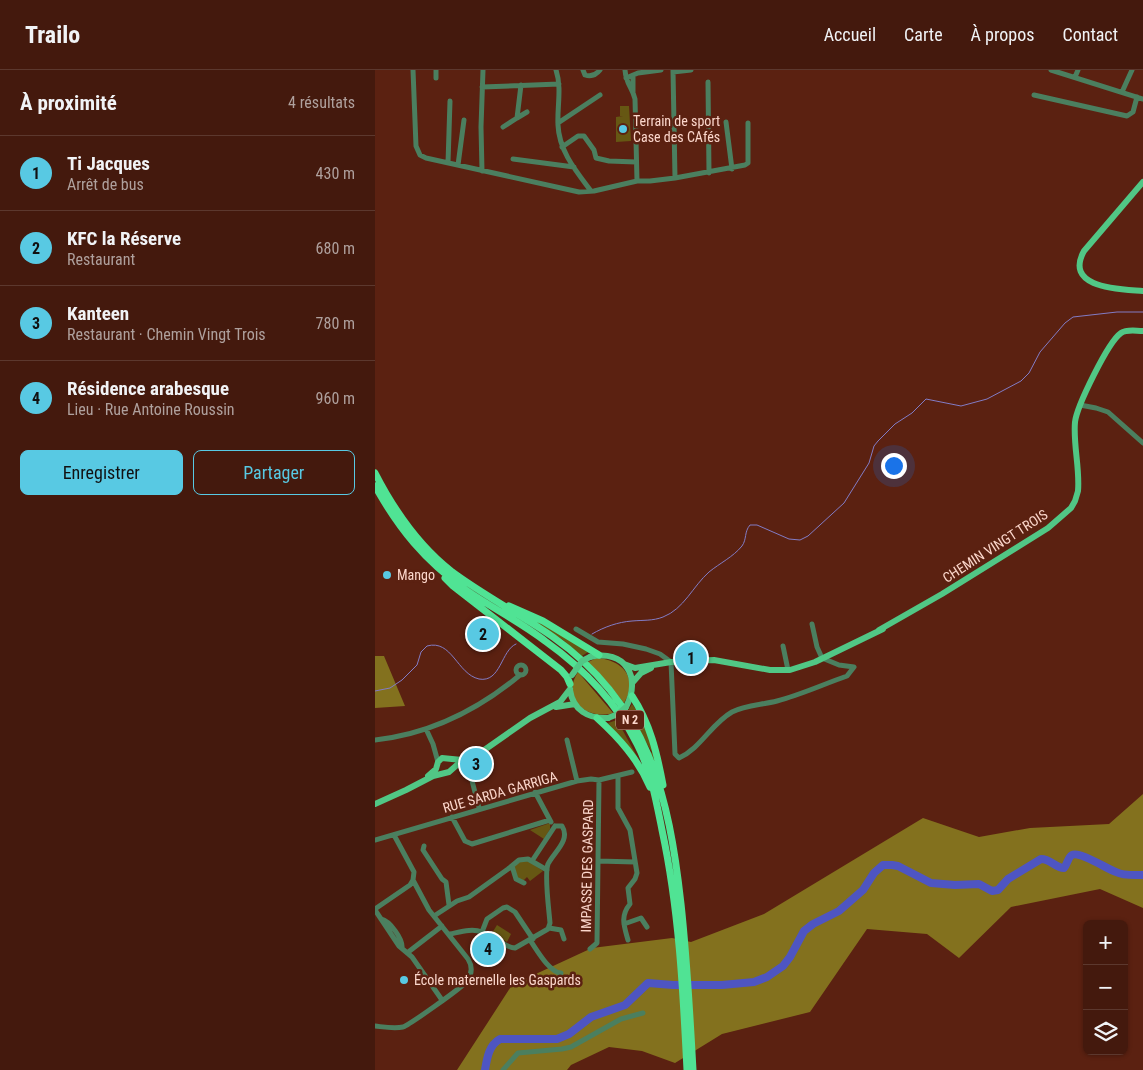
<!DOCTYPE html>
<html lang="fr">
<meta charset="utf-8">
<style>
body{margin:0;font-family:"Roboto Condensed",sans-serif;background:#4b2216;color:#f1f3f6}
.controls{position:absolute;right:15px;bottom:15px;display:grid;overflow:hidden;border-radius:8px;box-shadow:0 1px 4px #0004}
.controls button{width:45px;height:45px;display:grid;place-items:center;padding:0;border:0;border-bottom:1px solid #5c382e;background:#44190d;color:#f1f3f6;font:25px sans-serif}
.you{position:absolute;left:518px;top:395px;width:18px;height:18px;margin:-12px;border:4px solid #fff;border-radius:50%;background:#1a73e8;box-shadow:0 0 0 8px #1a73e833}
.badge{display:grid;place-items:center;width:32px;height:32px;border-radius:50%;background:#58c9e3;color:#111;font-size:16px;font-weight:700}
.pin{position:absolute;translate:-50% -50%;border:2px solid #fff;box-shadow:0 1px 5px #0006}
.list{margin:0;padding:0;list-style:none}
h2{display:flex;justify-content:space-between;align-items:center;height:65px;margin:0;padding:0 20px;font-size:21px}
h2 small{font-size:16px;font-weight:400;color:#afa09d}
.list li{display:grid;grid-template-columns:32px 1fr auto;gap:15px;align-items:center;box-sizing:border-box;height:75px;padding:0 20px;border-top:1px solid #5c382e}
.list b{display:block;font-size:19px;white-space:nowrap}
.list p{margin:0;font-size:16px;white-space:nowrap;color:#afa09d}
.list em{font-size:16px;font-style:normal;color:#afa09d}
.actions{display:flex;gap:10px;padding:15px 20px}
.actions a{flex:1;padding:11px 0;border:1px solid #58c9e3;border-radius:8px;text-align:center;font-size:18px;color:#58c9e3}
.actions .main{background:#58c9e3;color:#111}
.icon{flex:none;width:28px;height:28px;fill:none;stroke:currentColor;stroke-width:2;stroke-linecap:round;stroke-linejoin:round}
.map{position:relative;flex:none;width:768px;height:1000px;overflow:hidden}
header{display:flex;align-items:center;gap:30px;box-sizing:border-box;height:70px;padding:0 25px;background:#44190d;border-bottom:1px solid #5c382e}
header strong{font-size:24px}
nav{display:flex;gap:28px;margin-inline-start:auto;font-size:18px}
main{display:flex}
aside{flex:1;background:#44190d}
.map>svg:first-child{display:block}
</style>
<header>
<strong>Trailo</strong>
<nav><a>Accueil</a><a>Carte</a><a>À propos</a><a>Contact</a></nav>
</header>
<main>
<aside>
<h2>À proximité<small>4 résultats</small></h2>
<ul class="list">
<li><span class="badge">1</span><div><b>Ti Jacques</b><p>Arrêt de bus</p></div><em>430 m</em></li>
<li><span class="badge">2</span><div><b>KFC la Réserve</b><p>Restaurant</p></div><em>680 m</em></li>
<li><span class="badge">3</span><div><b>Kanteen</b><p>Restaurant · Chemin Vingt Trois</p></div><em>780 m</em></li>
<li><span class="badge">4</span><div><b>Résidence arabesque</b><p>Lieu · Rue Antoine Roussin</p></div><em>960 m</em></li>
</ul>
<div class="actions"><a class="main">Enregistrer</a><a>Partager</a></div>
</aside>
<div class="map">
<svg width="768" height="1000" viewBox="0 0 768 1000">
<rect width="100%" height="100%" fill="#5b2111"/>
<!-- green -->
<path fill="#665713" d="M245 36H254L256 71 241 72V47L248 46H245Z
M156 549 182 561 213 582 207 586 188 570Z
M257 634 267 648 281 690 279 691 276 683 277 682 253 641Z
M242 650 264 690 233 653Z
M175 753V759L169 769 155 760Z
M148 790H152L168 801 155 811 152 807 148 811 142 807 139 796Z
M122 855 136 864 132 872 117 863Z"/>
<!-- forest -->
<path fill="#83711e" d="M0 586H9L30 636 0 638Z
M222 588C249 590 263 609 249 633L233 613 213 592Z
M203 602 238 643C218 649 194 637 198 613 199 609 201 605 203 602Z
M768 724V838L725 819 636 837 584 888 552 864 492 859 435 942 347 964 300 993 267 981 234 977 196 995 192 1000H82L137 915 217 878 297 868 316 872 389 844 548 748 604 767 655 758 734 754Z"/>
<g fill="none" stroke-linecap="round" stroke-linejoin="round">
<!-- stream -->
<path stroke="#827cc5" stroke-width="1" d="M217 564C229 557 243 552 257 551 268 550 278 551 288 547 309 539 318 516 334 502 345 493 358 487 367 476 372 469 369 462 375 455H382L414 469 425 470 433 466 469 433 494 393 499 376 503 371 520 354 537 343 551 329 586 336 612 329 646 311 654 303 665 282 690 253 698 247 742 242H768
M0 621 15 618 27 610 42 595 46 582 52 576C77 569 82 604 104 609 126 613 126 580 141 574"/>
<!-- river -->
<path stroke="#4e55c2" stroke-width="8" d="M110 1000C112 988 114 975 125 969H182L194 964 216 947 250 935 273 913 298 915H347L379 912 392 907 408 896 415 887 429 861 438 854 464 841 488 820 499 803 508 795H517L523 796 556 813 580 815 604 814 617 821 623 820 633 809 666 789C676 789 680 798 689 798 692 795 693 787 697 785 705 781 732 799 741 802 749 806 759 805 768 805"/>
<!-- minor -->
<path stroke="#4b7f5f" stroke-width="5" d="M38 0 41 76 45 85 51 88 204 122 219 121 262 111H275L300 108 370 95 373 93V53
M61 0V8
M181 0C187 18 182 37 183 55 184 81 201 101 216 121
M208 0 210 5C216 7 221 5 225 0
M250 0C251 14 257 17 260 29L262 111
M298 0 300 108
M676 0 768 29
M298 2 316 0
M258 5V23
M700 7 703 0
M251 8 263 3 286 0
M333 12 334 103
M107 17 184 14
M747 22 757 0
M659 25 752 46 758 42 762 27
M142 48 152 42
M351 52 357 99
M183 53 225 25
M128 57 142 48 146 15
M187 77 203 66H209L219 80 221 88 234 91 261 92
M138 89 199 97
M73 93 75 31
M83 95 89 50
M107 101 106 57 108 0
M705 335 721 338 733 342 768 373
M201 559 223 572 248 574 271 579 285 584 296 592 300 684 304 688C326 678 336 654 357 642 370 635 387 635 402 631 425 625 449 614 472 606L479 597 464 595 447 588 442 577 437 554
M408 576 413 600
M141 600a5 5 0 1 1 10 0a5 5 0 1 1-10 0Z
M51 659 58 674 63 692
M0 670C55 664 103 640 145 605
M192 670 202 711
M94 699 104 738
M243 706V738L255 760 262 803 260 809 253 818 255 834C245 846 249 856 253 870
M160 722 176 752
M77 747 90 771 97 774 175 750
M0 770 202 711 216 709 224 710 257 702
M49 776 48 780 67 809 71 812 74 835
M157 791 180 756
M223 791 260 792
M137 796 141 809 149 813
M0 839 35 815 38 810
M0 840 24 876 37 887 67 930
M59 846 82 831 94 827 133 799 144 790 153 789 172 800
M6 849C15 851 28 869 27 878
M249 854 266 848 272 857
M174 858 186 860 189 869
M107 862 112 849 128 838 132 837 140 842 158 869
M75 864C85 862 97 858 107 862 119 866 128 877 140 878L173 859 175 853C174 840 169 804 173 794 179 782 196 770 187 756H180
M155 870C162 880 174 902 186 903
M215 879 222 873 224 710
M32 883 67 856
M0 956C9 957 19 959 28 957 34 955 88 917 92 911 97 904 98 897 93 889L54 840 38 810 39 802 19 765
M128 1000 143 983 187 979 196 977 246 949 268 943"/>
<!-- major -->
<path stroke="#51c785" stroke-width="6" d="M768 112 709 181C688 219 747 219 768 221
M504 560 567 524 673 458 696 438 700 431 703 421C705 398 698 375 700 352 702 336 733 272 746 263 752 259 760 261 768 261
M215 587C250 579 267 607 251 637
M249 594 260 598 296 592 339 590 395 600H415L440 592 508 559
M258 612 266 603 276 598
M195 620C198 640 213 649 233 648
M181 637 200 634
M53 706 61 699 63 692 67 688 87 690
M0 734 31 720 58 706 74 702 83 694 105 683 155 648 185 632 195 619"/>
<!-- highway -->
<path stroke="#50e394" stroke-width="7" d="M0 403C19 440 43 475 76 501 108 525 145 544 178 567 273 634 294 725 306 834 312 889 315 945 318 1000
M0 416C24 459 50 491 91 520 117 538 145 552 170 571 208 598 241 632 262 674 276 701 281 730 287 760 304 839 308 919 312 1000
M70 508 78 516 186 600 192 607 195 614
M134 536 168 551 224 585
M257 626C275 653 282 683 288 715
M222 648C244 668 263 689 275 717"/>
<!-- major-bridge -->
<path stroke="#51c785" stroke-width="6" d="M197 605 207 591 215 587
M233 648 243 644 251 637"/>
</g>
<!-- markers -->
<g fill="#58c9e3" stroke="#5b2111" stroke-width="2">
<circle cx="248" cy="59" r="5"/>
<circle cx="12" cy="505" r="5"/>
<circle cx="29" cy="910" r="5"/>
</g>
<g text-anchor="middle" stroke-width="5" stroke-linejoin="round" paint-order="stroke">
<!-- shield labels -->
<rect fill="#5b2111" stroke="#cca094" stroke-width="1" x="241" y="640.5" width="28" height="19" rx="4"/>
<g font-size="12" font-weight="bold" fill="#fcd7cc">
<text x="255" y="654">N 2</text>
</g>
<!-- poi labels -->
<g font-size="14" fill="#fcd7cc" stroke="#5b2111" text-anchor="start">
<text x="258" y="56">Terrain de sport<tspan x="258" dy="16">Case des CAfés</tspan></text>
<text x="22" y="510">Mango</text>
<text x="39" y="915">École maternelle les Gaspards</text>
</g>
<!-- street labels -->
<g font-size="14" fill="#fcd7cc" stroke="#5b2111">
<text transform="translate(620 476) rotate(-33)" y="5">CHEMIN VINGT TROIS</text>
<text transform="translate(125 722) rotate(-16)" y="5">RUE SARDA GARRIGA</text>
<text transform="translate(212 796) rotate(-89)" y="5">IMPASSE DES GASPARD</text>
</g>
</g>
</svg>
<div class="controls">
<button>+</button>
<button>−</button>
<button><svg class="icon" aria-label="layers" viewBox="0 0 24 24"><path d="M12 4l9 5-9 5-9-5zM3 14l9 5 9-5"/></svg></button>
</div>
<div class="you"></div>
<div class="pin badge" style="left:316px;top:588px">1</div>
<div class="pin badge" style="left:108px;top:564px">2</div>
<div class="pin badge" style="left:101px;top:694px">3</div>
<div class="pin badge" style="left:113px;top:879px">4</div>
</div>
</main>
